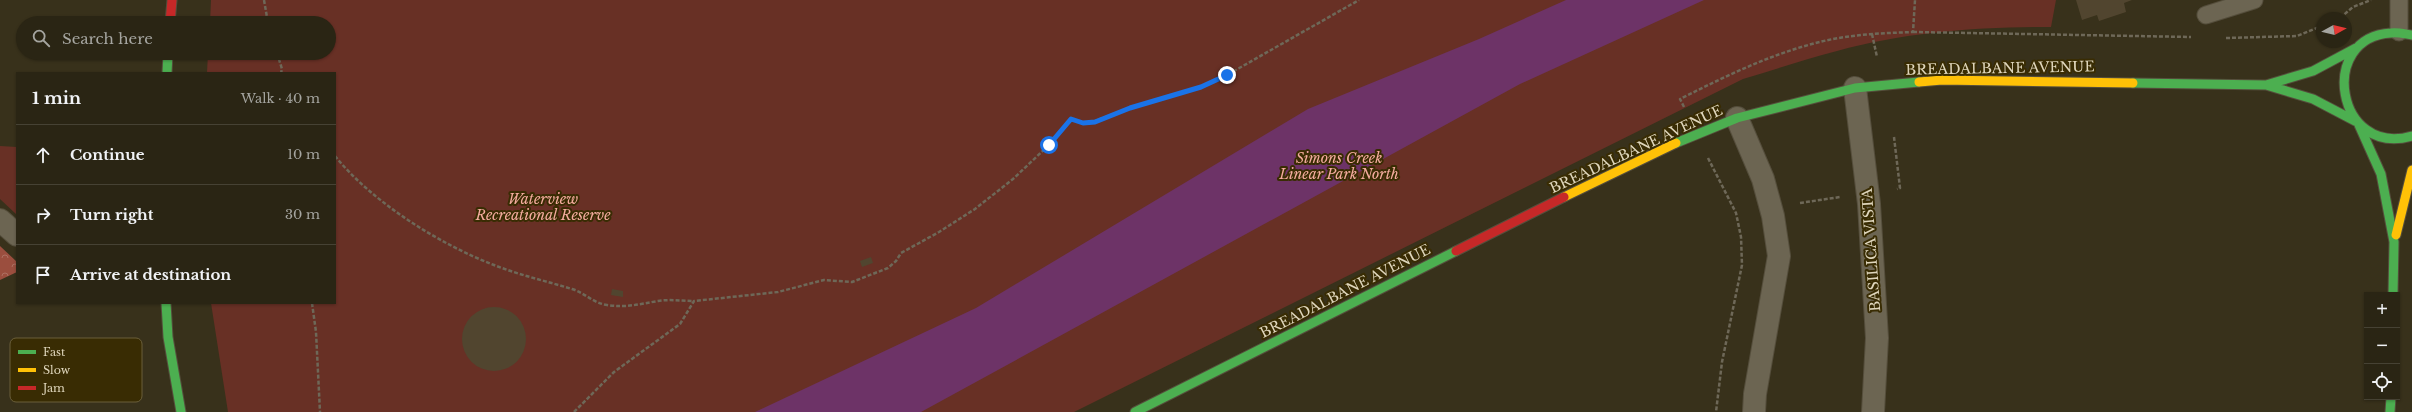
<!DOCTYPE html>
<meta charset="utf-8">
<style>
body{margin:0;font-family:"Libre Baskerville",serif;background:#322d1d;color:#f1f3f6}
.controls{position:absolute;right:12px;bottom:12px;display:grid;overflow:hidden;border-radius:0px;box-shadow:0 1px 3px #0004}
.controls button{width:36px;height:36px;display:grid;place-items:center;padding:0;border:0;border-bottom:1px solid #464234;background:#2a2514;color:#f1f3f6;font:20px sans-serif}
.compass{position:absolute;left:2316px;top:12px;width:36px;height:36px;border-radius:50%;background:#2a2514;box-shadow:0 1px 3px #0004;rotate:82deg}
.stop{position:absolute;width:12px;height:12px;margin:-9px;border:3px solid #1a73e8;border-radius:50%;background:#fff}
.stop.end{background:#1a73e8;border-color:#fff;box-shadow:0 1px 4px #0008}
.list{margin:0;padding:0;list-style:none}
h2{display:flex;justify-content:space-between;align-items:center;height:52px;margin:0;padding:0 16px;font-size:17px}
h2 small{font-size:13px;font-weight:400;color:#a5a5a0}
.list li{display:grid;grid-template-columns:26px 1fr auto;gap:12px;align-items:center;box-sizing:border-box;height:60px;padding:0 16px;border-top:1px solid #464234}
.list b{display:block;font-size:15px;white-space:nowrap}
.list em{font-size:13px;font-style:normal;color:#a5a5a0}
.icon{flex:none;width:22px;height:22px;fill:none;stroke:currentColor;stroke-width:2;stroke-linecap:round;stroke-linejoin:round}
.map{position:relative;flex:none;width:2412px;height:412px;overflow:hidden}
.search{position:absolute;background:#2a2514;box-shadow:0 1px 3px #0004;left:16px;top:16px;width:320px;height:44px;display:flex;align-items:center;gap:10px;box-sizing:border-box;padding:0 14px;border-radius:22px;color:#a5a5a0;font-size:15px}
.panel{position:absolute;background:#2a2514;box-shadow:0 1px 3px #0004;left:16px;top:72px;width:320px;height:232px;border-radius:0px}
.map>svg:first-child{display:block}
</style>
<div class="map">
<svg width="2412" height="412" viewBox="0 0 2412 412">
<defs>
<pattern id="forest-crowns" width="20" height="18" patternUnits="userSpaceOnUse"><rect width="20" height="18" fill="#9b4e3e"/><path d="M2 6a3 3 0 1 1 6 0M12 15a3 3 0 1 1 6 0" fill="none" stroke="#ad6f61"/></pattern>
</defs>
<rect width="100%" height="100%" fill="#38311b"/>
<!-- forest -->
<path fill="url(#forest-crowns)" d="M0 246 17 262V272L0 280Z"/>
<!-- park -->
<path fill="#683025" d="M211 0H2056L2051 27C1979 27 1906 32 1837 51 1805 59 1774 70 1743 79L1074 412H228L211 303H335V73H207L208 53H329V23H210Z
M0 146 17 147V215L0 199Z"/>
<!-- water -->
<path fill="#6d3367" d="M1566 0H1704L1520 84 921 412H755L976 308 1308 109 1479 39Z"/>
<!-- building -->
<path fill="#51452f" d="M2076 0H2132L2124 3 2126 12 2099 21 2097 15 2082 20Z
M871 257 873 263 862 267 860 261Z
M612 289 623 291V297L611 295Z
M462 339a32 32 0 1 1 64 0a32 32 0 1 1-64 0Z"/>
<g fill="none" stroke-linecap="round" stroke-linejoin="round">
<defs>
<path id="lane" d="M2399 0V32
M2206 15 2254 0"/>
<path id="street" d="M1855 88 1869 204 1877 338 1873 412
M1737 118 1763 179 1773 216 1779 256 1755 394 1754 412
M0 220 17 235"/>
<path id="fast" d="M2412 35C2405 34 2397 32 2391 33 2317 37 2336 158 2412 136
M167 73 168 53
M2133 83 2266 85 2313 99 2355 121
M2266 85 2313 71 2356 48
M2359 125 2381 174 2394 242 2393 295
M1676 143 1737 118 1855 88 1919 82
M166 303 168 337 181 412
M1135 412 1456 251
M2390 412 2391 397"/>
<path id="slow" d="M1919 82 1942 80 2133 83
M1564 197 1676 143
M2396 235 2412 170"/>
<path id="jam" d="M170 23 172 0
M1456 251 1564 197"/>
</defs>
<!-- lane casing -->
<use href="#lane" stroke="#554e3c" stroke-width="19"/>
<!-- street casing -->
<use href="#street" stroke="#554e3c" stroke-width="24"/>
<!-- fast casing -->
<use href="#fast" stroke="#554e3c" stroke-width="11"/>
<!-- slow casing -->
<use href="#slow" stroke="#554e3c" stroke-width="11"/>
<!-- jam casing -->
<use href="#jam" stroke="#554e3c" stroke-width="11"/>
<!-- path -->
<path stroke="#6e6858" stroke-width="2.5" stroke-dasharray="4 2" stroke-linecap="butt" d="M264 0 268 23
M2340 18 2353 7 2371 0
M1913 32 2191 37
M1872 34 1877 57
M2226 38 2297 36 2322 26
M277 53 282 69 281 73
M1684 107 1680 99C1730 74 1779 50 1833 39 1859 34 1886 33 1913 32L1915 0
M1894 137 1900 188 1897 189
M335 156C372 202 439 244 494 265 519 275 546 281 572 289 585 293 593 303 607 305 626 308 640 304 658 301 670 299 682 301 694 301
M1708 158 1736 213 1741 237 1742 265 1722 362 1716 412
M1800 203 1840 197
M312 303 316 332 320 412
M574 412 614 372 680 324 694 301 778 292 824 280 852 282 888 268 896 261 901 253 939 232 975 209 1013 179 1049 145 1071 119 1083 123 1095 121 1130 108 1201 87 1227 75 1359 0"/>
<!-- lane -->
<use href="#lane" stroke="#6c6552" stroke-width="17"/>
<!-- street -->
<use href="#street" stroke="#6c6552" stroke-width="22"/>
<!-- fast -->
<use href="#fast" stroke="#4caf50" stroke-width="9"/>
<!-- slow -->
<use href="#slow" stroke="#ffc107" stroke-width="9"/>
<!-- jam -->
<use href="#jam" stroke="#c62828" stroke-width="9"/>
</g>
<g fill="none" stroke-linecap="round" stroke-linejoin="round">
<!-- route -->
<path stroke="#1a73e8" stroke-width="5" d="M1049 145 1071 119 1083 123 1095 122 1130 108 1201 87 1227 75"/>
</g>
<g text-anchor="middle" stroke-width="4" stroke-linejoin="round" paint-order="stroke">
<!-- street labels -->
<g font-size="14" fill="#dfd6bc" stroke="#392c03">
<text transform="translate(2000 68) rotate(-1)" y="5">BREADALBANE AVENUE</text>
<text transform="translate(1636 149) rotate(-25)" y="5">BREADALBANE AVENUE</text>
<text transform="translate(1871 250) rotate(-94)" y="5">BASILICA VISTA</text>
<text transform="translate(1345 291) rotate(-27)" y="5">BREADALBANE AVENUE</text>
</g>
<!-- park labels -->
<g font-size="14" font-style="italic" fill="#f5ac9f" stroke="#392c03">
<text x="1339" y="163">Simons Creek<tspan x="1339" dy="16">Linear Park North</tspan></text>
<text x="543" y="204">Waterview<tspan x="543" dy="16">Recreational Reserve</tspan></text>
</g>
</g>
<!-- legend -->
<rect x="10" y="338" width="132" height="64" rx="6" fill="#392c03" stroke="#6b5f3a" stroke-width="1"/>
<rect x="18" y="350" width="18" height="4" fill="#4caf50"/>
<rect x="18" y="368" width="18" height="4" fill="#ffc107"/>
<rect x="18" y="386" width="18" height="4" fill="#c62828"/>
<g font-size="11" fill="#dfd6bc">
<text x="43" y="356">Fast</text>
<text x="43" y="374">Slow</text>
<text x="43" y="392">Jam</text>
</g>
</svg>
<div class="controls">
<button>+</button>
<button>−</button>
<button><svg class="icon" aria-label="locate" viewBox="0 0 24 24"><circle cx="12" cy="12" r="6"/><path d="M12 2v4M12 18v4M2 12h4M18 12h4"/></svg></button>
</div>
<svg class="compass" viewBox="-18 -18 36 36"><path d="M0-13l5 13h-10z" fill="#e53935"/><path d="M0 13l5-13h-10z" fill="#a5a5a0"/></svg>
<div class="stop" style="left:1049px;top:145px"></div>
<div class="stop end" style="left:1227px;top:75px"></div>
<div class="search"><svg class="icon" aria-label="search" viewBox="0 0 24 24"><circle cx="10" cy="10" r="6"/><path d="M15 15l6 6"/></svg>Search here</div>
<section class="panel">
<h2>1 min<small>Walk · 40 m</small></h2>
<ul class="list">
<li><svg class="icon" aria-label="ahead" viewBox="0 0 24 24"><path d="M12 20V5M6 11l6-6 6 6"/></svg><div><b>Continue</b></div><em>10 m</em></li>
<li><svg class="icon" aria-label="right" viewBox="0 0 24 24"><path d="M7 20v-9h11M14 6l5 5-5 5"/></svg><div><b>Turn right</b></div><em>30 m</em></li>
<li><svg class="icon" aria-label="arrive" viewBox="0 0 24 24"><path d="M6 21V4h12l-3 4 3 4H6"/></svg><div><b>Arrive at destination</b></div></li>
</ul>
</section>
</div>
